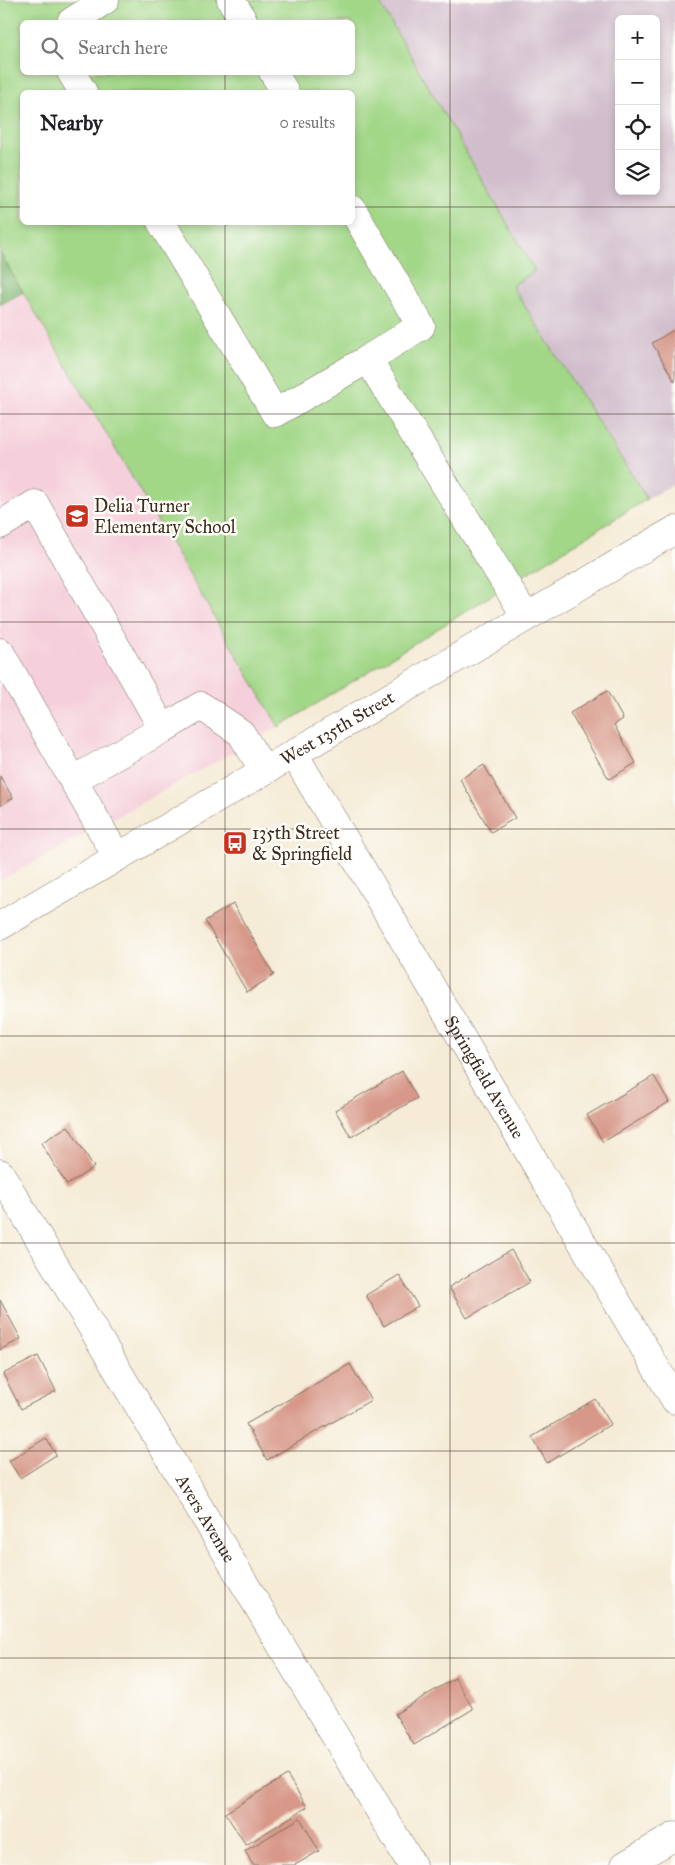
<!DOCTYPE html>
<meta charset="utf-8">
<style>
body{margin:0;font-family:"IM FELL Great Primer",serif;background:#f6f6f6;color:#202124}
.controls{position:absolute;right:15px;top:15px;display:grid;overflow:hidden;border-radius:8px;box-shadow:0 2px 8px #0003}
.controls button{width:45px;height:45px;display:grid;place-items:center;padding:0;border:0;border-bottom:1px solid #e0e0e0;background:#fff;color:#202124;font:25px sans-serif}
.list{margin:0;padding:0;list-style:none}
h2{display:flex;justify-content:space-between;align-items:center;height:65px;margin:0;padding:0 20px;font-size:21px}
h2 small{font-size:16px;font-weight:400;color:#757577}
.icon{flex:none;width:28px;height:28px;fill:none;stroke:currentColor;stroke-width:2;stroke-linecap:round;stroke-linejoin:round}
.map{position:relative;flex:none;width:675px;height:1865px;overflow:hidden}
.search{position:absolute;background:#fff;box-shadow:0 2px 8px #0003;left:20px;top:20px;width:335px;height:55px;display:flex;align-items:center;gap:12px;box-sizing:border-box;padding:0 18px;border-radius:8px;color:#757577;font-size:19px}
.panel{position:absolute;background:#fff;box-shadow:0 2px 8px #0003;left:20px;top:90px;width:335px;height:135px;border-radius:8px}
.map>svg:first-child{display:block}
</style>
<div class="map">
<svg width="675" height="1865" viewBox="0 0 675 1865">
<rect width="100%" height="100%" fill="#fdfcf7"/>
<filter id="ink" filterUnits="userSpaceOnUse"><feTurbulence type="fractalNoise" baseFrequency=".02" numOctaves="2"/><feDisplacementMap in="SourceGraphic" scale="10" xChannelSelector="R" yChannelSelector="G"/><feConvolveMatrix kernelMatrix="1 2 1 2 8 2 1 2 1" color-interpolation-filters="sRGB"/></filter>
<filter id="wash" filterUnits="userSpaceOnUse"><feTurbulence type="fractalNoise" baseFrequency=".0096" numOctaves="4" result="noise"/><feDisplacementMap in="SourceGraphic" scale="20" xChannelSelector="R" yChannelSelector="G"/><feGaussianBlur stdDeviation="1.12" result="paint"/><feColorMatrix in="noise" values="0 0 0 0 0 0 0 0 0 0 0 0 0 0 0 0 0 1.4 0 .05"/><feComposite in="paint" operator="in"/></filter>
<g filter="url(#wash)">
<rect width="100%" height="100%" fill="#f5ebd6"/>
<!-- built -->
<path fill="#f5cfdb" d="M23 292 279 727 0 881V305Z"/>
<!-- industrial -->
<path fill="#d1bdcc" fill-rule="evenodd" d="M378 0H675V483L647 499 512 286 535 271ZM619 19H656V191H619Z"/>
<!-- green -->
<path fill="#a2d788" stroke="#6e8053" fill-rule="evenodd" d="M0 0H378L535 271 512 286 647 499 279 727 0 253ZM22 22H352V72H22ZM22 92H352V222H22Z"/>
<!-- forest -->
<path fill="#81b874" stroke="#5e7149" d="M0 253 23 292 0 305Z"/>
<g id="blocks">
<!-- building -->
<path fill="#d79889" d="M675 329V382L652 343Z
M607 691 623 719 614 725 636 763 609 779 570 713Z
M484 765 515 818 491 832 460 779Z
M0 776 13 798 0 806Z
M233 904 274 975 247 992 205 921Z
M402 1071 417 1098 351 1137 335 1110Z
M654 1076 669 1102 603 1142 587 1115Z
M68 1126 94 1167 67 1185 41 1143Z
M511 1250 530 1282 467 1318 449 1287Z
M399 1275 418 1306 384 1326 366 1295Z
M0 1300 21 1339 0 1350Z
M38 1356 56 1391 21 1409 3 1374Z
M350 1364 371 1400 267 1460 246 1424Z
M595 1399 611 1424 547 1463 532 1437Z
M46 1438 56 1455 20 1478 9 1461Z
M455 1678 473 1709 414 1745 395 1714Z
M287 1775 307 1807 246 1845 225 1813Z
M300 1818 319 1851 295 1865H253L245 1851Z"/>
</g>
</g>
<g filter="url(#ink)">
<use href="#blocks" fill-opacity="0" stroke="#7c6e5e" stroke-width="1"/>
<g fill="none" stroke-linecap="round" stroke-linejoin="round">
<defs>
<g id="minor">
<path d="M231 0 244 22"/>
<path d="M71 22 105 0"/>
<path d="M71 72 83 92"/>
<path d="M273 72 285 92"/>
<path d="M161 222 275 413 368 359 421 326 352 209"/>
<path d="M368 359 526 617"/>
<path d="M0 525 35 504 163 729 201 706 241 733 264 771"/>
<path d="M0 652 117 857"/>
<path id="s1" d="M294 754 675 1400"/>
<path d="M73 780 163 729"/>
<path id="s2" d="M0 926 675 530"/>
<path id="s3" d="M0 1173 412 1865"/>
<path d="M625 1865 675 1836"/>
</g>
</defs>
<!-- minor casing -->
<use href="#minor" stroke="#7c6e5e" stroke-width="29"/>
<!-- minor -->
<use href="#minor" stroke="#fff" stroke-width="28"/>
</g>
</g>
<!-- grid -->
<path fill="none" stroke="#3b2a1e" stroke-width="1" stroke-opacity="0.55" d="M225 0V22M450 0V1865M225 72V92M0 207H22M352 207H675M225 222V1865M0 414H675M0 622H675M0 829H675M0 1036H675M0 1243H675M0 1451H675M0 1658H675"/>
<!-- icons -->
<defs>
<symbol id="school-square" viewBox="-11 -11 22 22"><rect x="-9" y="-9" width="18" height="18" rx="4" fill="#c8321e" stroke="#fdfcf7"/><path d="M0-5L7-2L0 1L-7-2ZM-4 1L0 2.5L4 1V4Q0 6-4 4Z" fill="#fff"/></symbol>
<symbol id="bus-square" viewBox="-11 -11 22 22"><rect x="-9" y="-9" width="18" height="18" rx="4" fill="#c8321e" stroke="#fdfcf7"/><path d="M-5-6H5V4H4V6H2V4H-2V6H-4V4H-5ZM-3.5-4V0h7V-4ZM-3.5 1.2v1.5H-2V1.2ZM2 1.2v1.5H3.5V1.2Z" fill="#fff"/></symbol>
</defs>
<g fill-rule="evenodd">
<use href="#school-square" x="63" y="502" width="28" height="28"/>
<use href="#bus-square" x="221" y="829" width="28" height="28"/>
</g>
<g text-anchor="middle" stroke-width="5" stroke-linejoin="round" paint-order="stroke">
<!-- poi labels -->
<g font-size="18" fill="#3b2a1e" stroke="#fdfcf7" text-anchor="start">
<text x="94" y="512">Delia Turner<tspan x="94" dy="21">Elementary School</tspan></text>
<text x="252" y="839">135th Street<tspan x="252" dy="21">&amp; Springfield</tspan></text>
</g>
<!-- street labels -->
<g font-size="18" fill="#3b2a1e" stroke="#fdfcf7">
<text dy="6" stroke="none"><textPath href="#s2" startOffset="391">West 135th Street</textPath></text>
<text dy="6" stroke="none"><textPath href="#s1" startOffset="375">Springfield Avenue</textPath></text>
<text dy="6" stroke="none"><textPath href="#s3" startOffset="402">Avers Avenue</textPath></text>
</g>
</g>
</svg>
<div class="controls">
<button>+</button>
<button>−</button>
<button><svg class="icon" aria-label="locate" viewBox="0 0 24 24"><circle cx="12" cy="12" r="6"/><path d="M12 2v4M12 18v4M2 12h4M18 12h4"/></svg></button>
<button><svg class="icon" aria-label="layers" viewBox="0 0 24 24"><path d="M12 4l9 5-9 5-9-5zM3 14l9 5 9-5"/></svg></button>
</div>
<div class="search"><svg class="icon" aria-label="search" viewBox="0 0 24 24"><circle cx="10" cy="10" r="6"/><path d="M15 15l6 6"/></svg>Search here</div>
<section class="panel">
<h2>Nearby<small>0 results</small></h2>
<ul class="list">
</ul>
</section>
</div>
